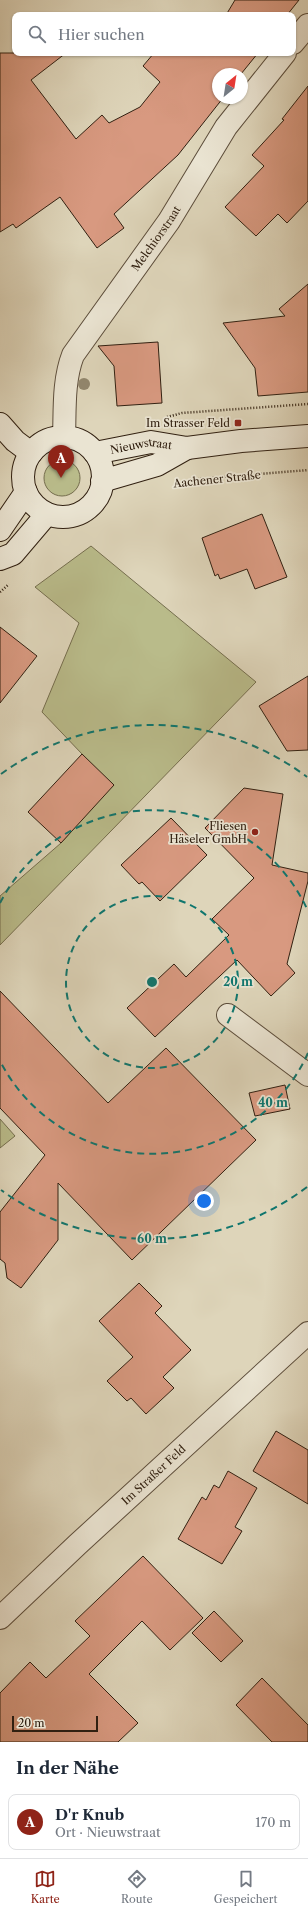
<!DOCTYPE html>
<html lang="de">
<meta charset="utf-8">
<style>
body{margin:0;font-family:"Libre Caslon Text",serif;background:#f6f6f7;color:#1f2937}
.compass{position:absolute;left:212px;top:68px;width:36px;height:36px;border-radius:50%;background:#fff;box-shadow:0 1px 3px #0004;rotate:30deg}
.scale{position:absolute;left:12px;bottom:10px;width:86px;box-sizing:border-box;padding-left:4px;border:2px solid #312011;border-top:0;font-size:11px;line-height:14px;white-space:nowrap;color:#312011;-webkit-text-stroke:3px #eae4d2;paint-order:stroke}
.you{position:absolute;left:204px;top:1201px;width:14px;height:14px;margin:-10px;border:3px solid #fff;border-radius:50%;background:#1a73e8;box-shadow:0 0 0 6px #1a73e833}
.badge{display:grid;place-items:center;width:26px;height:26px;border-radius:50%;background:#8f2418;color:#fff;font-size:13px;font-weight:700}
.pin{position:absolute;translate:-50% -33px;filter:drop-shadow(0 1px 2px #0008)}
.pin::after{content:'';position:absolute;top:21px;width:14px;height:12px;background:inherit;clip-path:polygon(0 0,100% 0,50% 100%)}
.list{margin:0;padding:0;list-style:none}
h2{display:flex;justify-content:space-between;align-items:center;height:52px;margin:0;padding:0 16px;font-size:17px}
h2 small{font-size:13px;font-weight:400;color:#747a83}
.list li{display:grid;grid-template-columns:26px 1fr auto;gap:12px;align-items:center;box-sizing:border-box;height:56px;margin:0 8px 8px;padding:0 8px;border:1px solid #e0e1e3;border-radius:8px}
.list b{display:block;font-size:15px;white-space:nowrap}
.list p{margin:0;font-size:13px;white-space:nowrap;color:#747a83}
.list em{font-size:13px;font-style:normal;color:#747a83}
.icon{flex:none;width:22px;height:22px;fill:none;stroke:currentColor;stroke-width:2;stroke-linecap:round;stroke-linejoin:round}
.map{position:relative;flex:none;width:308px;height:1742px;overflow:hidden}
.search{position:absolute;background:#fff;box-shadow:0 1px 3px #0004;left:12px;right:12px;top:12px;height:44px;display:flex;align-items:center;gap:10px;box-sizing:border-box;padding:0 14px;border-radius:8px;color:#747a83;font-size:15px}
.sheet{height:116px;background:#fff}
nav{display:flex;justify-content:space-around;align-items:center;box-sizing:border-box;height:56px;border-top:1px solid #e0e1e3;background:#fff;font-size:11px;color:#747a83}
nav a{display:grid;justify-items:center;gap:2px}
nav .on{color:#8f2418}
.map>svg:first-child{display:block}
</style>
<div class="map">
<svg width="308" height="1742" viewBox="0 0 308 1742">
<rect width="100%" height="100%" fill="#ded5ba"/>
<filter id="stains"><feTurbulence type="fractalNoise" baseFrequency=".005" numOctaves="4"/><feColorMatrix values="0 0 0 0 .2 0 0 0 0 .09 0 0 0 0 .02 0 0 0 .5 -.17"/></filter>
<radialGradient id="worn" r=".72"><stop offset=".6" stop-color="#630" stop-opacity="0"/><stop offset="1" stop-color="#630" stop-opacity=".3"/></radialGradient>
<!-- green -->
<path fill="#b9bb8a" stroke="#756e4e" d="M44 478a18 18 0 1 1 36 0a18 18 0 1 1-36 0Z
M91 546 256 682 0 945V896L61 843 92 808 82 754 42 712 79 623 35 587Z
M0 1119 15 1136 0 1148Z"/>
<!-- building -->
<path fill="#d89980" stroke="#312011" d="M235 0H299L287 15H226Z
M0 53H66L31 80 76 139 102 115 109 123 140 107 160 82 143 66 154 53H258L241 74H218V98H223L178 155 114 214 124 228 97 248 60 197 16 228 13 224 0 232Z
M308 86V201L287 223 278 214 256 236 225 207 264 166 252 155 284 120 282 119Z
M308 284V392L258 396 255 368 223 323 285 316 279 309Z
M158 342 162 403 117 406 114 366 98 346Z
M262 514 287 577 255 589 247 569 220 579 218 574 215 576 202 538Z
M0 627 37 656 0 703Z
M308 676V750L287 751 259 706Z
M82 754 114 785 61 843 28 812Z
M244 788 283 794 272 865 308 873V881L287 964 295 973 271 996 237 960 155 1037 127 1008 174 964 186 977 229 935 212 919 254 878 205 828Z
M171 818 207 855 160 901 142 882 139 884 121 865Z
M0 991 108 1103 166 1048 256 1140 132 1260 58 1183V1240L21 1288 7 1278 5 1263 0 1259V1212L45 1155 0 1108Z
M285 1085 290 1109 255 1116 249 1093Z
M139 1283 162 1306 155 1313 191 1350 163 1377 174 1388 146 1414 131 1398 127 1401 107 1381 133 1357 99 1321Z
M276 1431 308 1450V1504L253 1471Z
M228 1471 257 1488 235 1527 242 1531 222 1564 178 1539 202 1497 206 1500 214 1485 219 1488Z
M143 1556 203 1618 170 1650 142 1621 89 1674 138 1723 118 1742H0V1693L30 1662 46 1678 90 1636 75 1621Z
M214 1611 243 1641 221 1662 192 1633Z
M262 1678 308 1725V1742H272L236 1705Z"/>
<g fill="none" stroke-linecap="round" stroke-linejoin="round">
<defs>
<g id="minor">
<path d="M293 43 308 25"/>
<path id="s1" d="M64 438C65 410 63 381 73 355L169 221 226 127 285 53"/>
<path d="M228 1015 308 1075"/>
<path id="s2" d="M0 1618 78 1544 308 1333"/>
</g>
<g id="secondary">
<path d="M0 424 15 441 31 453"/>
<circle cx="63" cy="477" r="40"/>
<path id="s3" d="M95 453 151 442 187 448 241 441 308 436"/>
<path d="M102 481 157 465 187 448"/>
<path d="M0 530 26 492"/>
<path d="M0 559 13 554 47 514"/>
</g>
</defs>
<!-- minor casing -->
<use href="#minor" stroke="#5c4d3b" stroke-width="24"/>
<!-- secondary casing -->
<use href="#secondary" stroke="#312011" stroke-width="24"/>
<!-- path -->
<path stroke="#312011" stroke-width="2.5" stroke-dasharray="1 2" stroke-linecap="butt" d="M167 417 182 413 308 404
M183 482 199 479 308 470
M72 524 82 512 100 507
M0 592 9 584"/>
<!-- minor -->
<use href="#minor" stroke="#eae4d2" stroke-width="22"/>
<!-- secondary -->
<use href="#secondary" stroke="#eae4d2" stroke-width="22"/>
</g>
<!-- trees -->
<circle fill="#92876e" cx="84" cy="384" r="6"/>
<!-- distance rings -->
<g fill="none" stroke="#0f766e" stroke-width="2" stroke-dasharray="7 5">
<circle cx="152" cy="982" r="86"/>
<path d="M308 1053A171 171 0 0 1 0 1061M0 903A171 171 0 0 1 308 911"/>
<path d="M307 1187A257 257 0 0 1 1 1190M1 774A257 257 0 0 1 307 777"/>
</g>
<!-- markers -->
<g fill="#8f2418" stroke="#eae4d2" stroke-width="1.5">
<rect x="234" y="419" width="8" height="8" rx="2"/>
<circle cx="255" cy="832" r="4"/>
</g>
<g text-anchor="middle" stroke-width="3.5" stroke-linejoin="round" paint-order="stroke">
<!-- street labels -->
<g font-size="11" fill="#312011" stroke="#eae4d2">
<text dy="4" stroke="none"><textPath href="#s1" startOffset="227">Melchiorstraat</textPath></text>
<text dy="4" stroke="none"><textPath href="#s3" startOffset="47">Nieuwstraat</textPath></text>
<text transform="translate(217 479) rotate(-6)" y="4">Aachener Straße</text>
<text dy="4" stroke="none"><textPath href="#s2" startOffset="210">Im Straßer Feld</textPath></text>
</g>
<!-- poi labels -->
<g font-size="11" fill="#312011" stroke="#eae4d2" text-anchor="end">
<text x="230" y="427">Im Strasser Feld</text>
<text x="247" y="830">Fliesen<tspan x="247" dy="13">Häseler GmbH</tspan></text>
</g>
</g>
<circle cx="152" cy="982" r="6" fill="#0f766e" stroke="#eae4d2" stroke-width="2"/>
<g font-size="12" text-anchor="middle" font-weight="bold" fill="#0f766e" stroke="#eae4d2" stroke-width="3.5" stroke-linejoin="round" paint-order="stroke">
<text x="238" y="986">20 m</text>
<text x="273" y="1107">40 m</text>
<text x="152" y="1243">60 m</text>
</g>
<rect width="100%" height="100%" filter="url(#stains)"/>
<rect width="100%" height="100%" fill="url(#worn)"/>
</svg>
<svg class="compass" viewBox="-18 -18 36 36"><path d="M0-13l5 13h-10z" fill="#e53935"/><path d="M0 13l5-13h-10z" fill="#747a83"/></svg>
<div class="scale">20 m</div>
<div class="you"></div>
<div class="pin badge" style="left:61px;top:478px">A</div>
<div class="search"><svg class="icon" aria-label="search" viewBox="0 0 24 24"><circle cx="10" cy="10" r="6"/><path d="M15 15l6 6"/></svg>Hier suchen</div>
</div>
<section class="sheet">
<h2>In der Nähe<small></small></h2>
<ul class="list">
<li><span class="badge">A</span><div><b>D'r Knub</b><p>Ort · Nieuwstraat</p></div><em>170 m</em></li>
</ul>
</section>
<nav>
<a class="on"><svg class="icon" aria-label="map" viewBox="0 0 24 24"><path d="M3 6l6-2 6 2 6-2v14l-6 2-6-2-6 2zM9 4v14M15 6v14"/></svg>Karte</a>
<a><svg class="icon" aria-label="directions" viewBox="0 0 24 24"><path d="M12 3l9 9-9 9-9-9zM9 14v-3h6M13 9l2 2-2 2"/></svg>Route</a>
<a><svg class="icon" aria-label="saved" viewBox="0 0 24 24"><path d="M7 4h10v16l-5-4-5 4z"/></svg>Gespeichert</a>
</nav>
